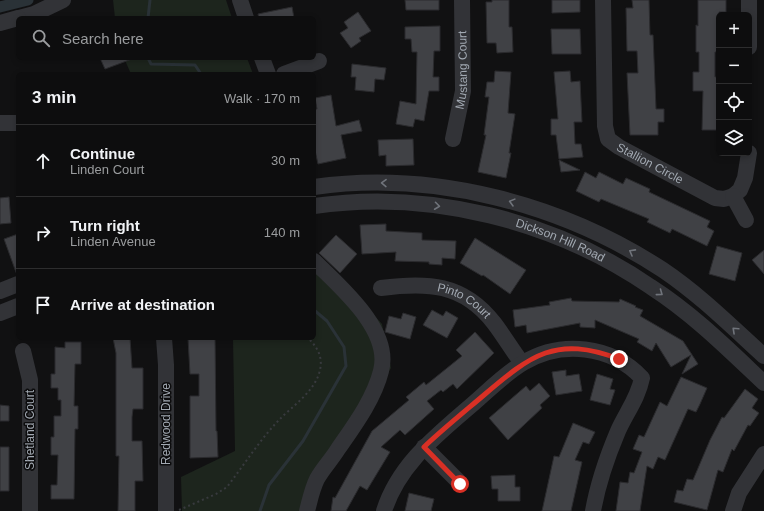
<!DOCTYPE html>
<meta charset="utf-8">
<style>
body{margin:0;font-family:Helvetica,sans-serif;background:#161617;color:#f1f3f6}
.controls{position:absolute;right:12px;top:12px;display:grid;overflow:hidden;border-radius:6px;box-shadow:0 2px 6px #0003}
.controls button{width:36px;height:36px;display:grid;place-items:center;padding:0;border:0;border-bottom:1px solid #2d2d2e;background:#0d0d0e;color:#f1f3f6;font:20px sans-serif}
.stop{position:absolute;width:12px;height:12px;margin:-9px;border:3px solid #d93025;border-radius:50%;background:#fff}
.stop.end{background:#d93025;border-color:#fff;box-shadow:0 1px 4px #0008}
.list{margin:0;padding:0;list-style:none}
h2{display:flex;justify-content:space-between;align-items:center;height:52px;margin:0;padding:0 16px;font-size:17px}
h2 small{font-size:13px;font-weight:400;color:#9a9c9e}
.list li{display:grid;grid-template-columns:26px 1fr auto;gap:12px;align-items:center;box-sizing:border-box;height:72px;padding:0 16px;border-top:1px solid #2d2d2e}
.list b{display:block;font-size:15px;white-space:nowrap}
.list p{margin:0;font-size:13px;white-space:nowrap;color:#9a9c9e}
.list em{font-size:13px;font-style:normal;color:#9a9c9e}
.icon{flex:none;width:22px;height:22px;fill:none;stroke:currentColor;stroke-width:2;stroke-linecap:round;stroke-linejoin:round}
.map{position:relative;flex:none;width:764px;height:511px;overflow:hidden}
.search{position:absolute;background:#0d0d0e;box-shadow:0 2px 6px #0003;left:16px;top:16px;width:300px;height:44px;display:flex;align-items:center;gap:10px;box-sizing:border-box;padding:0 14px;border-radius:6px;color:#9a9c9e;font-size:15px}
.panel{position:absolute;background:#0d0d0e;box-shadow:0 2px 6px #0003;left:16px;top:72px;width:300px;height:268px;border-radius:6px}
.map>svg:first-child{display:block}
</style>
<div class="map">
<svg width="764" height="511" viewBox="0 0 764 511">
<rect width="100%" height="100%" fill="#111112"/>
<!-- green -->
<path fill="#1d251d" d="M113 0H226L232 18H115Z
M124 58H247L253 74H131Z
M314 255 348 286 382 324 391 368 318 486 311 511H182L181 477 235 451 233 338H314Z"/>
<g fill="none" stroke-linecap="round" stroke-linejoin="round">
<!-- stream -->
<path stroke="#2a3237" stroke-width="3" d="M148 18 150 0
M148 58 151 64 195 65 201 74
M260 511 269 485 303 441 346 366 344 347 327 321 314 310"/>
<!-- canal -->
<path stroke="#2a3237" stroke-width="11" d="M0 7 28 0"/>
</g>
<!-- building -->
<path fill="#404145" stroke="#2b2b2e" d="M405 0H439V10H406Z
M492 0H509V27H512L513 52 497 53 496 43H487L486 2H492Z
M552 0H580V12L552 13Z
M632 0H649L650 35H653L656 109H664V122H658V135H630L627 73H638L637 51H627L626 8H633Z
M698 0H726V12H719V52H715V77L719 76V130H702L703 91H693V72H699V52H696V25L698 26Z
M292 7 294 18H259L258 14Z
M358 12 371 31 359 38 361 41 351 48 340 33 348 28 344 22Z
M440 26V51H434L433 77H439V91H429L424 121 415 119 413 127 396 124 400 101 416 104 417 52H412L411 39H405V27Z
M551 29H580L581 54H552Z
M100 58H132V59L105 69Z
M352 64 386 68 384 80 375 79 374 92 355 90 356 77H351Z
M495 71 511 72 508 113 515 114 509 153H511L506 178 478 172 486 135H484L489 97H485L487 82H494Z
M570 71 571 82 580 81 582 122H574L575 144H581L583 157 559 159 556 135H551V119H558L554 72Z
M331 95 336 126 359 120 362 131 341 135 346 158 318 164 314 146V109H317L315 98Z
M413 139 414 165 386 166V155L379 156 378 140Z
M559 160 580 170 561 172Z
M585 172 596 178 599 172 623 184 626 178 650 189 649 192 710 221 707 227 714 231 707 246 672 229 670 233 647 222 649 219 601 199 599 202 576 191Z
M9 197 11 223 0 224V198Z
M386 224V231L422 233V240L456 241 455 259 442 258V265L429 264V262L395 261 396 252 362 254 360 225Z
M18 234V275H17L4 239Z
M336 235 357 254 340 273 319 253Z
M475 238 526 270 510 294 483 275 482 276 460 263Z
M717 246 742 253 735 281 709 274Z
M764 250V274L752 260Z
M571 298 572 301 619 302 620 299 636 306 635 307 643 310 640 316 683 341 698 364 682 374 691 355 671 367 656 343 652 351 637 342 639 339 595 320V328L580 327V323L527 333 526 325 515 327 513 310 550 305 549 302Z
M432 310 443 316 446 311 458 318 447 338 423 325Z
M403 313 416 317 410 339 385 332 389 316 401 319Z
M475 332 494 353 457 389 453 384 443 392 441 390 427 401 434 409 405 435 400 430 381 447 390 452 367 490 360 486 346 511H331L333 497 335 498 372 431 409 400 406 397 424 382 426 385 462 356 456 350Z
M113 338H130L132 368H143V409H133L132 417V441H142L143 481H135V511H118L119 456H116V353Z
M188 338H215L216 431H217L218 457 190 458V396H199V374H190Z
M65 342H81V364H75L74 406H78V429H75L74 499H51V485H57L58 455H51V437H54V416H61V400H58V388H51V374H55V347L65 348Z
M566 370V376L579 374 582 391 556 395 552 372Z
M597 374 613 379 610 389 615 390 610 405 590 400Z
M681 377 707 388 700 404 696 412 688 409 665 460 658 457 653 469 647 466 640 511H616L620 482 628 483 630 472 634 473 642 452 633 449 639 435 644 437 660 402 667 406Z
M539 383 550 396 540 405 542 408 508 440 489 418 526 386 530 391Z
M745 389 758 399 752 408 759 413 750 426 748 425 734 451 732 449 723 472 718 470 707 510 674 502 677 490 683 491 687 479 693 480 710 440 722 417 724 418Z
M0 405 9 406V421H0Z
M573 423 595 432 589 444 583 442 575 460 582 462 571 511H542L554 456 559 457Z
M0 447H9V491H0Z
M515 475V487H520V501H498V489H492L491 476Z
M409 493 434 499 431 511H405Z"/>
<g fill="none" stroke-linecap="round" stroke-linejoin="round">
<!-- path -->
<path stroke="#383a3e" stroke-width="2" stroke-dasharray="2 3" stroke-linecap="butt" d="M179 510 216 494 227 487C244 465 259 441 278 421 292 406 315 392 320 370 323 356 317 347 308 338"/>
<!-- minor -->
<g stroke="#323337" stroke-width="16">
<path d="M240 0 246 18"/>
<path id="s1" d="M603 0 605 126 608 139 619 147 715 198 724 199 733 196 740 190 745 178 749 153"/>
<path d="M19 18 34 14 63 0"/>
<path d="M0 23 18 18"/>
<path d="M749 47V0"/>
<path d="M262 58 268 74"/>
<path d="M284 74 319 61"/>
<path d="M0 123H18"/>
<path id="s2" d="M453 139 463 91 462 0"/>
<path d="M314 187C434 170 562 204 663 270 700 295 731 326 764 356"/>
<path d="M733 196 746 220"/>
<path id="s3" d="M314 206C430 189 555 221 651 287 693 314 728 349 764 383"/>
<path id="s4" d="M381 288C427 282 463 283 494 323 504 336 512 350 522 363"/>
<path d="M0 291 18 284"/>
<path d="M0 313 18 306"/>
<path d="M164 338 166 365V511"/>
<path d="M23 351 30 380V511"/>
<path d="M424 447 460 483"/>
<path d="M307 511C310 500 312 489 317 479 323 468 332 459 338 449 354 426 374 399 381 371 392 330 340 287 314 261"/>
<path d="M384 511C398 467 432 439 467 409 485 394 503 375 523 363 561 340 611 345 642 378 638 398 626 413 618 431 607 457 598 483 593 511"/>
<path d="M733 511 739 493 764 454"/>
</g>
</g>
<!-- one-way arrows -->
<defs><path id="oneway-chevron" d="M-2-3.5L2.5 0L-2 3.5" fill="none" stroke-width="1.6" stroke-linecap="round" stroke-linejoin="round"/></defs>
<g stroke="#70747b">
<use href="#oneway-chevron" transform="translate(384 183) rotate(-179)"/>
<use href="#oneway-chevron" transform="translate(512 202) rotate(-165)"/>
<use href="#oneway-chevron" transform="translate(437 206) rotate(7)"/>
<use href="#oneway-chevron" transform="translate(632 252) rotate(-151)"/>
<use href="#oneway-chevron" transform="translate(660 293) rotate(36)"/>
<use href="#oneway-chevron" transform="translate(735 330) rotate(-137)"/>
</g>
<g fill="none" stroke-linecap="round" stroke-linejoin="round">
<!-- route -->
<path stroke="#d93025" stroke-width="5" d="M460 484 424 447C443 429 464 412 484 395 531 355 556 335 619 359"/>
</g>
<g text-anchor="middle" stroke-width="3" stroke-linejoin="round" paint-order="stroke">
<!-- street labels -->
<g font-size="12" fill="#a2a9b2" stroke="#0c0c0d">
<text dy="4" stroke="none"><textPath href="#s2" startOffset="70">Mustang Court</textPath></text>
<text dy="4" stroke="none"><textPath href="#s1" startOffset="188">Stallion Circle</textPath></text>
<text dy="4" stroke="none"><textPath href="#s3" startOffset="252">Dickson Hill Road</textPath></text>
<text dy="4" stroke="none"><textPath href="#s4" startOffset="87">Pinto Court</textPath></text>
<text transform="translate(166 424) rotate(-90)" y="4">Redwood Drive</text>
<text transform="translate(30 430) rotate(-90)" y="4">Shetland Court</text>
</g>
</g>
</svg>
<div class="controls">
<button>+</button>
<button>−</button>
<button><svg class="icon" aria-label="locate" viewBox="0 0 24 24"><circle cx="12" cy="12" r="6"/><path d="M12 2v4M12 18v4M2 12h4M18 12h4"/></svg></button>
<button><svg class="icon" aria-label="layers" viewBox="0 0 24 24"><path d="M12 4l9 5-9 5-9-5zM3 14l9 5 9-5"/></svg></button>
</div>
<div class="stop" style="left:460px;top:484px"></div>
<div class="stop end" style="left:619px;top:359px"></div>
<div class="search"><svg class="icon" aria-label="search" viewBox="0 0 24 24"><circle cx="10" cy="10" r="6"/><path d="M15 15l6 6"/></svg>Search here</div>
<section class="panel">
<h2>3 min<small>Walk · 170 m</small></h2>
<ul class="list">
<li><svg class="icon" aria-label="ahead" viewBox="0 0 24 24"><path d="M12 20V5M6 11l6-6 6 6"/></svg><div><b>Continue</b><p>Linden Court</p></div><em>30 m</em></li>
<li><svg class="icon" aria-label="right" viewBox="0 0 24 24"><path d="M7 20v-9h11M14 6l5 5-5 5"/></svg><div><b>Turn right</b><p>Linden Avenue</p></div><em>140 m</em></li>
<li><svg class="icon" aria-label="arrive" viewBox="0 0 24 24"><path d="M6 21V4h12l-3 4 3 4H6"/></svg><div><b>Arrive at destination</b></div></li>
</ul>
</section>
</div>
